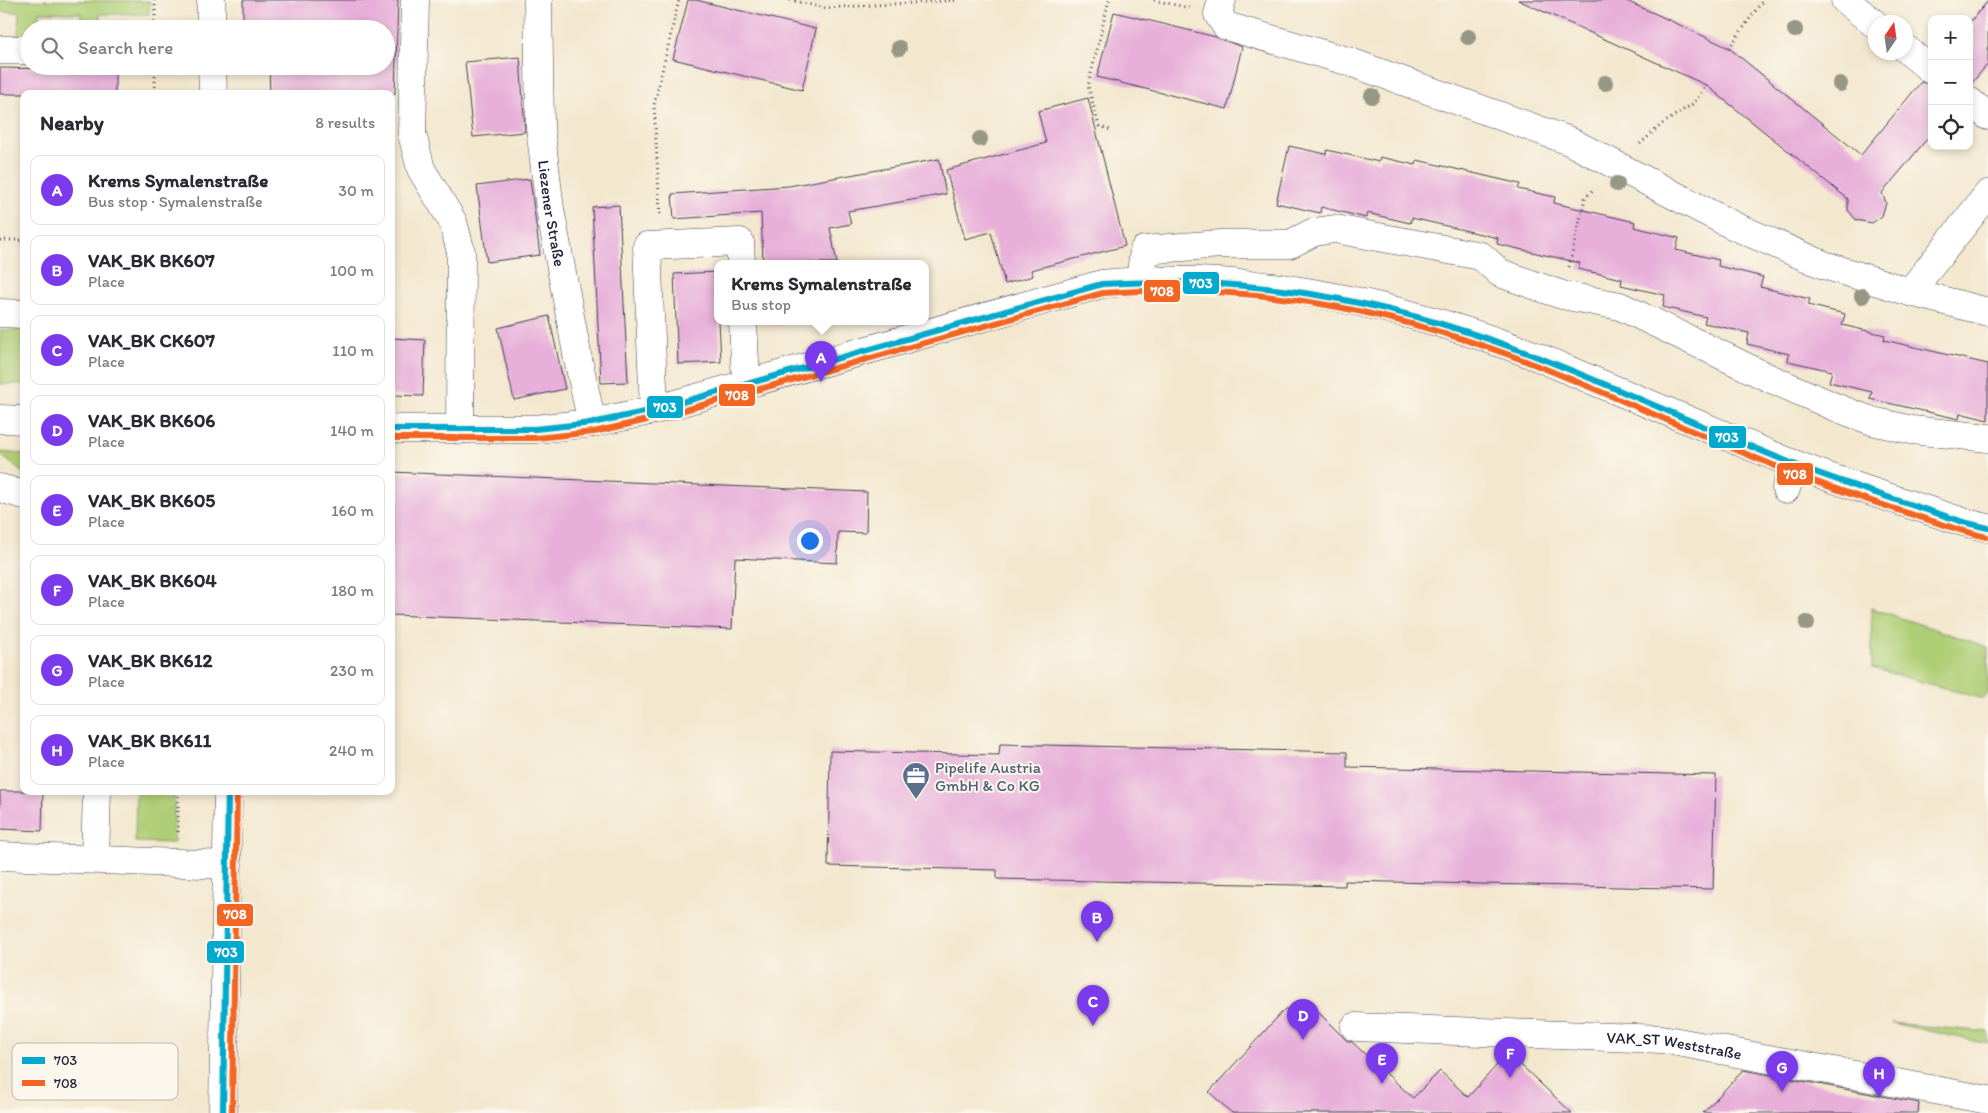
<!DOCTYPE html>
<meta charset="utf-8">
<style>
body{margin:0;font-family:Itim,sans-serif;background:#f7f7f7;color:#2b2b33}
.controls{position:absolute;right:15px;top:15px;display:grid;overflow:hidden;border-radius:10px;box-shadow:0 2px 8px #0003}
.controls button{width:45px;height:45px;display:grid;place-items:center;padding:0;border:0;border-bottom:1px solid #e1e1e2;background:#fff;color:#2b2b33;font:25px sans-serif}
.compass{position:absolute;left:1868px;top:15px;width:45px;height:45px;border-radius:50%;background:#fff;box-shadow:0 2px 8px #0003;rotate:13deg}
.you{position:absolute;left:809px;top:540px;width:18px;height:18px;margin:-12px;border:4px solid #fff;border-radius:50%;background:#1a73e8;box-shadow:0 0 0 8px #1a73e833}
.badge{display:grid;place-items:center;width:32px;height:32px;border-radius:50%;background:#7c3aed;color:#fff;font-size:16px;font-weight:700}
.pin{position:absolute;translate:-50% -41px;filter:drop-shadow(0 1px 2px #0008)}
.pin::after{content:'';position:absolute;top:26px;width:18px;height:15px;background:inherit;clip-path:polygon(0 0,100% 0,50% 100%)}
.popup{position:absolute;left:714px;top:260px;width:215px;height:65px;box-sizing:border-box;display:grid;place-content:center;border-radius:10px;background:#fff;filter:drop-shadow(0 1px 4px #0005);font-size:16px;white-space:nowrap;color:#7c7c81}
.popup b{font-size:19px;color:#2b2b33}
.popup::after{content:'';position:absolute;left:50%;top:100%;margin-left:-10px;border:10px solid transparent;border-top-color:#fff}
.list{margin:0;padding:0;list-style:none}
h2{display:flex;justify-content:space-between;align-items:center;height:65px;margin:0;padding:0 20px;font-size:21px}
h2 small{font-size:16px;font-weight:400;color:#7c7c81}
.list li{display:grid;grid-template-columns:32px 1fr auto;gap:15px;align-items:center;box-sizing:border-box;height:70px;margin:0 10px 10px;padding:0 10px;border:1px solid #e1e1e2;border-radius:10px}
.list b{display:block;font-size:19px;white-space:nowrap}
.list p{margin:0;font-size:16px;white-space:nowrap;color:#7c7c81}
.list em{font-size:16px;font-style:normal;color:#7c7c81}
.icon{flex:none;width:28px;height:28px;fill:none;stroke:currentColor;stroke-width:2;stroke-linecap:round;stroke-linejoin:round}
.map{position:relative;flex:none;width:1988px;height:1113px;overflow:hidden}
.search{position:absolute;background:#fff;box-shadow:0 2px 8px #0003;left:20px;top:20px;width:375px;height:55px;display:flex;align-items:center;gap:12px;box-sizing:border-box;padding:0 18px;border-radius:28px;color:#7c7c81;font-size:19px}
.panel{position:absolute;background:#fff;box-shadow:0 2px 8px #0003;left:20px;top:90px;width:375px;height:705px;border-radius:10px}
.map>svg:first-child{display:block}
</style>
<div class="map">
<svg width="1988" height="1113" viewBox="0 0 1988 1113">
<rect width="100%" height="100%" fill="#fbf7ec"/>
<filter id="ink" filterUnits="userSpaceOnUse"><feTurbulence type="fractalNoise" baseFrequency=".02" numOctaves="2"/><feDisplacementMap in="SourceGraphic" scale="10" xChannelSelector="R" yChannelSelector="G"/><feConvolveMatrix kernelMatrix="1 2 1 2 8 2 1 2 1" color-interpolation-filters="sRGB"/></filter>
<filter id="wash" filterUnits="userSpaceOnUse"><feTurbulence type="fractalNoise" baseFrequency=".0096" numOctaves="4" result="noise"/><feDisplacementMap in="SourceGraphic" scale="20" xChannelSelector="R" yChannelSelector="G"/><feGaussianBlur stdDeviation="1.12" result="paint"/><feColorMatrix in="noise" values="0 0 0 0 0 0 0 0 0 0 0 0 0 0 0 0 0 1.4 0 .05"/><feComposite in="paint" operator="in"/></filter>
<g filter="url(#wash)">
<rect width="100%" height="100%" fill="#f3e7ce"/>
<!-- green -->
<path fill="#aece75" stroke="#687858" d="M0 0 150 1 149 14H100V29H80L81 13 39 12V29H29V42L18 37 19 12H0Z
M0 330H24V384H0Z
M0 452 24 454V474L0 454Z
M1871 608 1988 647V694L1984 699 1872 668Z
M136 791H174V843L135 842Z
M1892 1023 1988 1032V1044Z"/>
<g id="blocks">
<!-- building -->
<path fill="#e7afd9" d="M243 0H398L395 94H270L269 66H386V29H243Z
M688 0H696L816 29 802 90 673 59Z
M1518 0H1624L1656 14 1729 48 1861 155 1921 82 1932 85V133L1882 193 1886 203 1882 216 1872 223 1856 220 1848 210V199L1706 85Z
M1988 1V64L1969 86V23Z
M1114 12 1216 37 1242 47 1227 109 1097 77Z
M520 57 525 132 473 137 465 62Z
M0 68 115 70V94H0Z
M1088 98 1125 246 1031 270 1033 276 1005 284 991 232 965 239 946 170 1046 143 1038 111Z
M1289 146 1326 154 1327 150 1379 162 1380 157 1416 165 1417 160 1520 184 1518 189 1555 197 1554 203 1635 222 1634 227 1679 238 1676 250 1719 260 1718 266 1763 277 1760 287 1810 299 1808 305 1845 314 1842 325 1885 335 1884 340 1988 364V420L1960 413 1959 419 1870 399 1872 392 1829 382 1832 371 1788 361 1789 354 1747 344 1749 333 1704 323 1706 317 1663 307 1665 295 1621 285 1622 279 1578 269 1580 263 1497 244 1498 238 1412 218 1410 223 1367 213 1366 218 1321 207 1320 213 1276 203Z
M939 159 946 194 848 211 851 224 830 228 837 263H763L761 213 674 219 672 194 789 186Z
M530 179 540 255 487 262 477 186Z
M619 205 628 382 601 383 592 207Z
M717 272V321H719L721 362 678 364 674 274Z
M549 316 565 389 514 400 498 328Z
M391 338 425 340 423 396 391 395Z
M391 472 867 492 866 533 838 532 837 563 735 558 732 629 391 615Z
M1000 744 1347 752V767L1716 775 1713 889 1345 881V886L997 879V870L828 866 830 751 999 755Z
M0 791H43L42 831 0 829Z
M1285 1009 1317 1011 1346 1040 1352 1042 1413 1098 1440 1071 1468 1097 1508 1053 1572 1113H1232L1209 1092Z
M1743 1070 1919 1103 1918 1113H1703Z"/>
</g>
</g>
<g filter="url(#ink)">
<use href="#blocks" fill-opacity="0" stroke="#414051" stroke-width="1"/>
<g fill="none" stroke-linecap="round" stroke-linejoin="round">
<defs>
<g id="minor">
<path d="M211 0V29"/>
<path d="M415 0 412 134 421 169 453 222 461 252 460 430"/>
<path id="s1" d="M538 0 540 127 550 209 578 359 592 423"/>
<path d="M1222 0 1218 14 1226 26 1347 61 1567 140 1732 225 1824 265 1910 292 1988 312"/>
<path d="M1845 0 1876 25"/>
<path d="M1906 49 1931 70"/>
<path d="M0 50H29"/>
<path d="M212 66 213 94"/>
<path d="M1969 101 1988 116"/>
<path d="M1140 280 1144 250 1221 244H1290L1314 232 1335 229 1481 256 1500 273 1562 295 1620 306 1767 377 1835 407 1872 421 1912 430 1988 438"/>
<path d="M1910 292 1988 194"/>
<path d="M0 313 24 314"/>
<path d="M743 321 746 383"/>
<path d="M654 410 647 246 740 242 741 263"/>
<path d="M0 419 24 420"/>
<path d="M391 429H535L592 423 654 410 1102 284C1237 270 1379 299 1506 345 1536 355 1565 369 1594 381 1660 408 1725 436 1791 463 1847 485 1906 503 1963 522L1988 528"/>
<path d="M0 488 24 495"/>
<path d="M1786 489 1794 464"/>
<path d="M0 856 228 865"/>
<path d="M95 859 97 791"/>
<path id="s2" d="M1355 1027 1662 1039 1988 1100"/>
<path d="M223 1113 228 791"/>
</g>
</defs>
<!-- minor casing -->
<use href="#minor" stroke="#414051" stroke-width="29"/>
<!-- path -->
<path stroke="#414051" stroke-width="3" stroke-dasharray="1 4" stroke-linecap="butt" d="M155 0V29
M790 0 825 8 959 0
M1109 0 1088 86 1099 126 1111 130
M1154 0 1189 8
M1729 48 1763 0
M155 66V94
M1640 144 1662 124 1694 103 1706 85
M660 214 654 105 679 0
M0 240H22
M1569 267 1585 198 1595 188
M178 791V834"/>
<!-- minor -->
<use href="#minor" stroke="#fff" stroke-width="28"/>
<defs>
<path id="bus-1" d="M391 429H535L592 423 654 410 1102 284C1248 275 1382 299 1519 350 1611 384 1700 427 1791 463 1848 485 1906 503 1963 522L1988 528
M223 1113 228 791"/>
<path id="bus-2" d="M391 438H536L594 432 656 418 1103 293C1248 283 1379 307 1515 357 1605 391 1695 434 1785 470 1842 493 1902 511 1960 530L1986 537
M232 1113 237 791"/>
</defs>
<!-- bus-1 casing -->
<use href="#bus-1" stroke="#fbf7ec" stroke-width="10"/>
<!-- bus-2 casing -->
<use href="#bus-2" stroke="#fbf7ec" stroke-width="10"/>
<!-- bus-1 -->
<use href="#bus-1" stroke="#00a9ce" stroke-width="6"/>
<!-- bus-2 -->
<use href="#bus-2" stroke="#f26522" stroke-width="6"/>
</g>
<!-- trees -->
<g fill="#979786">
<circle cx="1795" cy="30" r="8"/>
<circle cx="1468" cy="37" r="8"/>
<circle cx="899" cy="48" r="8"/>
<circle cx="1605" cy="83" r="8"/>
<circle cx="1840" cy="84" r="8"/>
<circle cx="1372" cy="96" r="8"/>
<circle cx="980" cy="139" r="8"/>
<circle cx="1617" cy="184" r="8"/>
<circle cx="1862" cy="296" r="8"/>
<circle cx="1807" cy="623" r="8"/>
</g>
</g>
<!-- icons -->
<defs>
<symbol id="office-pin" viewBox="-11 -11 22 30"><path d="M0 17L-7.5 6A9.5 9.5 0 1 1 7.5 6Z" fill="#5c6f8a" stroke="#fbf7ec"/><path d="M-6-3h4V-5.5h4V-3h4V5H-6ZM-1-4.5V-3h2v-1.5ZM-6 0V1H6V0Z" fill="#fff"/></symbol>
</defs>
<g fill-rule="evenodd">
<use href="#office-pin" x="900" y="760" width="32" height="43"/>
</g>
<g text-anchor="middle" stroke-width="4" stroke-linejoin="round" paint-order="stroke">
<!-- street labels -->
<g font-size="16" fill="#22223b" stroke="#fbf7ec">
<text dy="6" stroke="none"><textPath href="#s1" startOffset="214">Liezener Straße</textPath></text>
<text dy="6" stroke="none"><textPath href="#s2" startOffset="320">VAK_ST Weststraße</textPath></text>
</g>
<!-- service labels -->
<g font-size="16" fill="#4e5e75" stroke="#fbf7ec" text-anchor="start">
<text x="935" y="773">Pipelife Austria<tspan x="935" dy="18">GmbH &amp; Co KG</tspan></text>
</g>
</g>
<!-- legend -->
<rect x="12" y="1043" width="166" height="57" rx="8" fill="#fbf7ec" stroke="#bab7b7" stroke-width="1"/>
<rect x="22" y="1057" width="23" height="7" fill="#00a9ce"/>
<rect x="22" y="1080" width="23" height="6" fill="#f26522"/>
<g font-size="14" fill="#22223b">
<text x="54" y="1065">703</text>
<text x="54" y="1088">708</text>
</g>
<g stroke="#fbf7ec" stroke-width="2">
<rect x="1182" y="271" width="38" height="24" rx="5" fill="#00a9ce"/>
<rect x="1143" y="279" width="38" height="24" rx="5" fill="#f26522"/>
<rect x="718" y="383" width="38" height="24" rx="5" fill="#f26522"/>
<rect x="646" y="395" width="38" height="24" rx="5" fill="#00a9ce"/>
<rect x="1708" y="425" width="39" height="24" rx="5" fill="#00a9ce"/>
<rect x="1776" y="462" width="38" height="24" rx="5" fill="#f26522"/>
<rect x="216" y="903" width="38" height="24" rx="5" fill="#f26522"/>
<rect x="206" y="940" width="39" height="24" rx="5" fill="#00a9ce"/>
</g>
<g font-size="14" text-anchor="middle" font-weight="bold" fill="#fff">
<text x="1201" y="288">703</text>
<text x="1162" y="296">708</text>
<text x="737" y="400">708</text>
<text x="665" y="412">703</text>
<text x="1727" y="442">703</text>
<text x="1795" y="479">708</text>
<text x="235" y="919">708</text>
<text x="226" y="957">703</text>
</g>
</svg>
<div class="controls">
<button>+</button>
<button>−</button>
<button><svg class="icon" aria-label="locate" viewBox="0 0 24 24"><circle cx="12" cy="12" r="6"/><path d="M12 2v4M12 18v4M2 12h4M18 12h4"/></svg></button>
</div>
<svg class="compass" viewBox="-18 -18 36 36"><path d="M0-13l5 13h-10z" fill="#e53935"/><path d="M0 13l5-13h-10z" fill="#7c7c81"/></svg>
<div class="you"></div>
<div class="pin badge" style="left:821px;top:382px">A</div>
<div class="popup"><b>Krems Symalenstraße</b>Bus stop</div>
<div class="pin badge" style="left:1097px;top:942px">B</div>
<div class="pin badge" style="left:1093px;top:1026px">C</div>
<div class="pin badge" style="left:1303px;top:1040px">D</div>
<div class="pin badge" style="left:1382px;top:1084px">E</div>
<div class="pin badge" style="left:1510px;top:1078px">F</div>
<div class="pin badge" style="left:1782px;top:1092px">G</div>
<div class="pin badge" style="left:1879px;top:1098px">H</div>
<div class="search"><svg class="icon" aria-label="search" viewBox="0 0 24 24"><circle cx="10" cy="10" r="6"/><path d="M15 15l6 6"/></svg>Search here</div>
<section class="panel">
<h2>Nearby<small>8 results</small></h2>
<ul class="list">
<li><span class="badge">A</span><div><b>Krems Symalenstraße</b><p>Bus stop · Symalenstraße</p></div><em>30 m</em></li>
<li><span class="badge">B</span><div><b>VAK_BK BK607</b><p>Place</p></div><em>100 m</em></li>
<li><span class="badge">C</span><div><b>VAK_BK CK607</b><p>Place</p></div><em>110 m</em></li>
<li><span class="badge">D</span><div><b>VAK_BK BK606</b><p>Place</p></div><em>140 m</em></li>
<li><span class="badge">E</span><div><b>VAK_BK BK605</b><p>Place</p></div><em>160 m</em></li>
<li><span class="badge">F</span><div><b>VAK_BK BK604</b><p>Place</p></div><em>180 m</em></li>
<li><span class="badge">G</span><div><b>VAK_BK BK612</b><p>Place</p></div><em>230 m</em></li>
<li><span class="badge">H</span><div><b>VAK_BK BK611</b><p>Place</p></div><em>240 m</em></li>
</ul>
</section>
</div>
